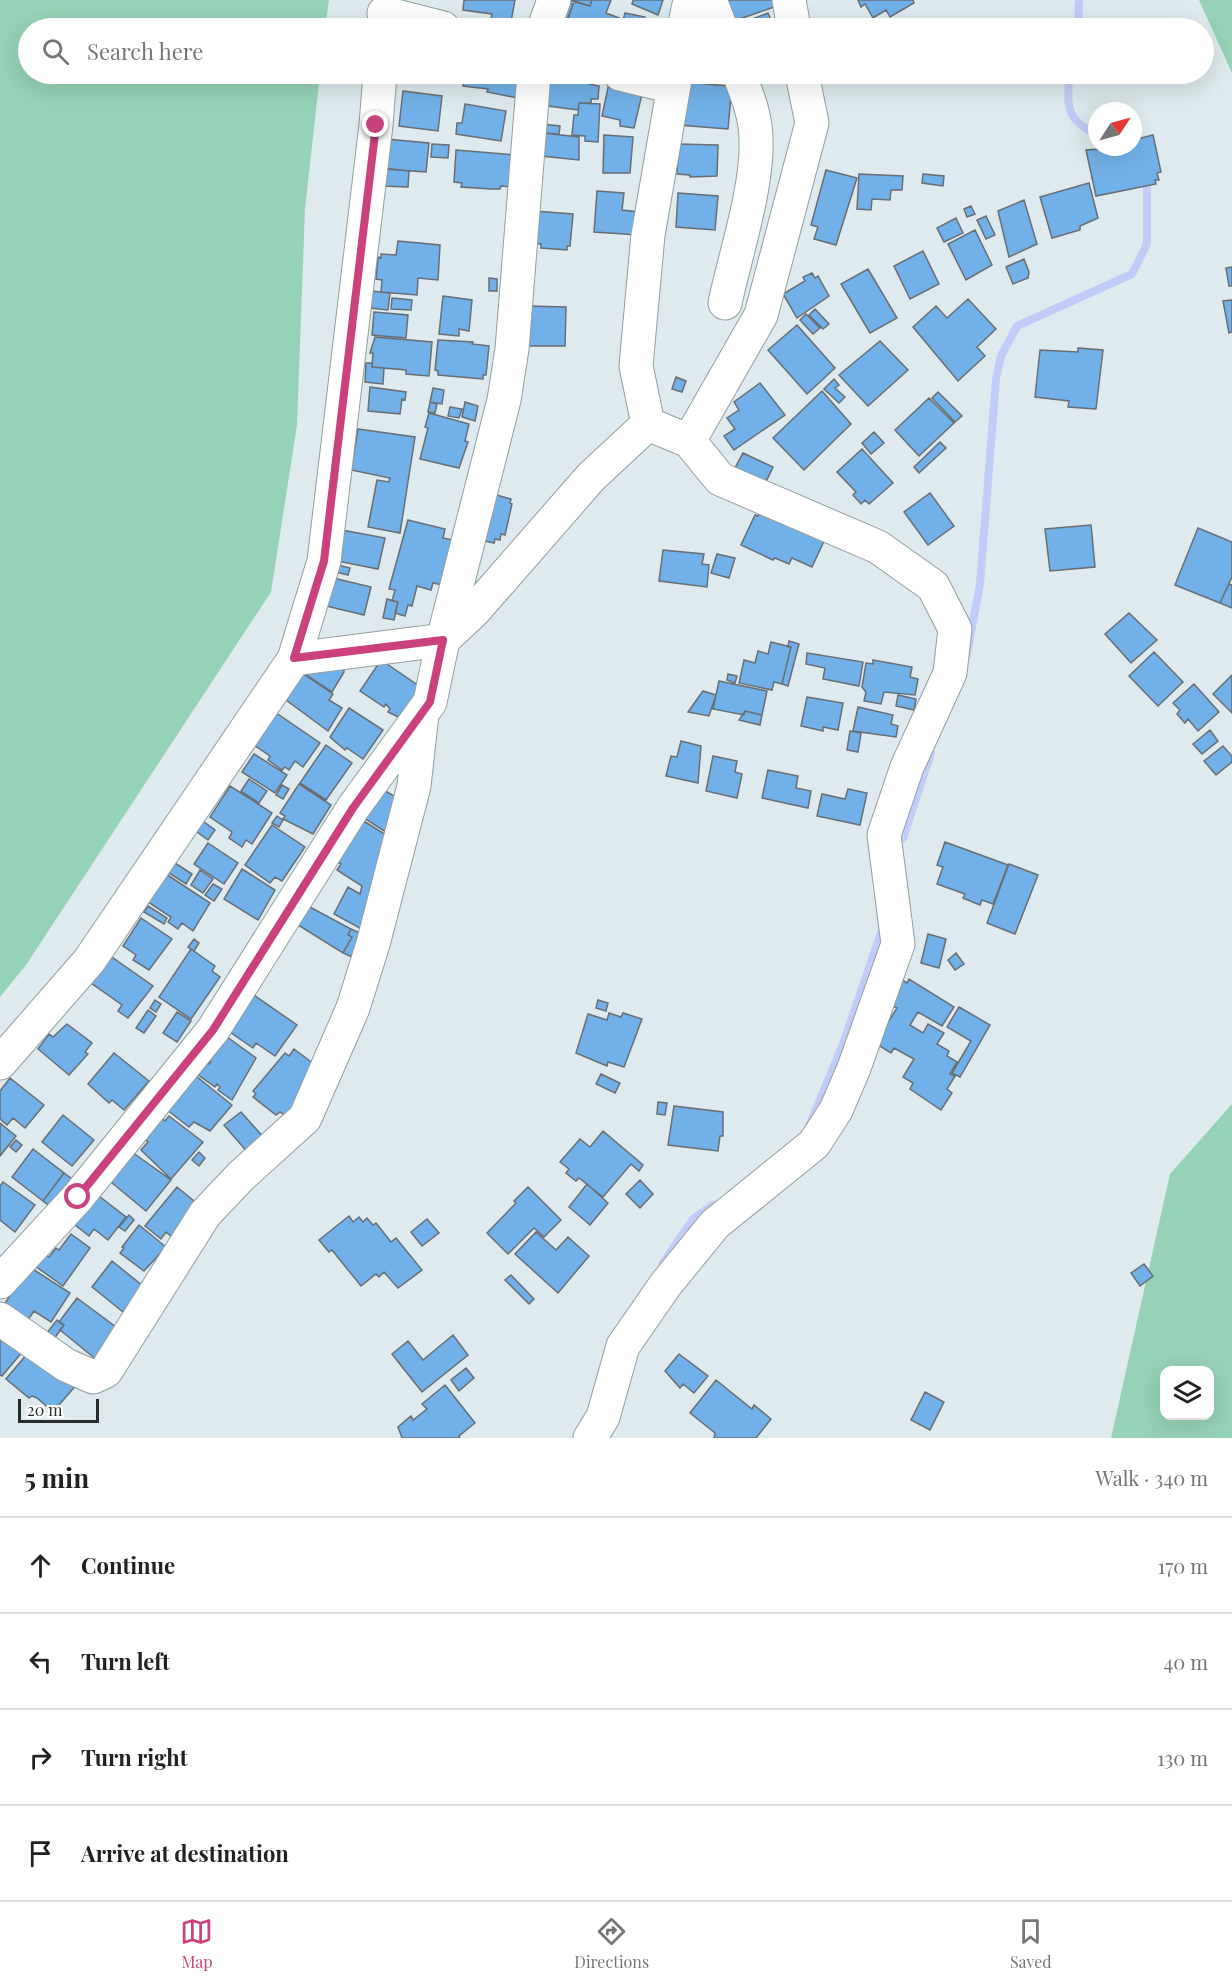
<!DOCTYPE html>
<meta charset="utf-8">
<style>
body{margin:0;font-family:"Playfair Display",serif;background:#f2f2f2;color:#202124}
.controls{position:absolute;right:18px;bottom:18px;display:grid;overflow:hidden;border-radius:12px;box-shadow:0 6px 24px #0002}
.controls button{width:54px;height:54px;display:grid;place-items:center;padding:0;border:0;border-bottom:2px solid #e0e0e0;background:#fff;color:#202124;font:30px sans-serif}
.compass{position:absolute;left:1088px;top:102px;width:54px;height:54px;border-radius:50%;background:#fff;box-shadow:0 6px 24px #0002;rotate:54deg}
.scale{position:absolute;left:18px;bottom:15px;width:81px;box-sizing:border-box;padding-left:6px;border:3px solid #272c2d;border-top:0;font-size:16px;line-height:21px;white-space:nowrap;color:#272c2d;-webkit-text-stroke:4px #fff;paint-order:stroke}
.stop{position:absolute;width:18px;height:18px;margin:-14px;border:4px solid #ca417d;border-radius:50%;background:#fff}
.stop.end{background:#ca417d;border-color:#fff;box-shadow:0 2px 6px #0008}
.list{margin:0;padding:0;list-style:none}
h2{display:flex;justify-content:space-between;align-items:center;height:78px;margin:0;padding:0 24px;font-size:26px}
h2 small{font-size:20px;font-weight:400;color:#757577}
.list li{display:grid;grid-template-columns:39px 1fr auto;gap:18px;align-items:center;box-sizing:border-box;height:96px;padding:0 24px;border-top:2px solid #e0e0e0}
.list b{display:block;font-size:22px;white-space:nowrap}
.list em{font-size:20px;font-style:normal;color:#757577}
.icon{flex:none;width:33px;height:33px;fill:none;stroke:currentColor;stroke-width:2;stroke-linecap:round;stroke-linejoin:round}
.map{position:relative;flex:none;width:1232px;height:1438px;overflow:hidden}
.search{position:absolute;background:#fff;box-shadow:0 6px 24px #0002;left:18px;right:18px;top:18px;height:66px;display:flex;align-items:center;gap:15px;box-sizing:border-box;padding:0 21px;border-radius:33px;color:#757577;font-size:22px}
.sheet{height:462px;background:#fff}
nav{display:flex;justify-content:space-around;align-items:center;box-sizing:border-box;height:84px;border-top:2px solid #e0e0e0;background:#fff;font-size:16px;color:#757577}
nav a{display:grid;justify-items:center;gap:3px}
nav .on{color:#ca417d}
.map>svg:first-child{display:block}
</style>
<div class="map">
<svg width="1232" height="1438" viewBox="0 0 1232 1438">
<rect width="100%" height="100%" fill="#deeaed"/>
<!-- green -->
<path fill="#96d2b7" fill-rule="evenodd" d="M0 0H329L325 28H28V74H320L305 209 297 425 271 592 26 965 0 997Z
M1199 0H1232V73Z
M1232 1104V1438H1111L1170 1174ZM1164 1370H1210V1416H1164Z"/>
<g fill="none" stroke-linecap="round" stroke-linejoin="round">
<!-- stream -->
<path stroke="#c2ccf8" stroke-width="8" d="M1078 28 1079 0
M1069 74C1068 107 1064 118 1097 135
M967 654 980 584 996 379 1001 356 1017 326 1132 274 1147 244V179L1145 175
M903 838 931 753
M809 1126 843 1044 884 924
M663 1263 693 1219 713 1205"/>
</g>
<!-- building -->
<path fill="#71b0e8" stroke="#676e74" stroke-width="1.5" d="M464 0H515L511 22 491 19 492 14 463 10Z
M568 0H592L590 6Z
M592 0H611L606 13 619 18 615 28H565L574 1 590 6Z
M633 0H663L658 15 632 4Z
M727 0H775L777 6 734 21Z
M858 0H913L914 3 890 17 886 10 873 18 865 4 861 7Z
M565 1 573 4 565 26 557 23Z
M625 13 645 17 644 24 667 28H621Z
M768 13 772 23 758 28H738L737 25Z
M391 74H433V77Z
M460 74H521L518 98 487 92 488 89 463 86 464 79 460 78Z
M543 74 589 76V84L599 86 598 99H591V103H579L578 110 548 106Z
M702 74H723L722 78 702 76Z
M590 75 600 77 599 83 590 81Z
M686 82 728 86 731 95 728 129 678 125Z
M609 83 642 94 634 128 620 126V120L602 116Z
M403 91 442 96 438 131 399 126Z
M579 103 600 104 598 142 585 141V136L572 135 574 115H578Z
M465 104 506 111 501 141 456 134 457 123H462Z
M542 124 560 126 559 134 541 133Z
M543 133 579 137V160L541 156Z
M604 135 633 137 630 173H603Z
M1153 135 1161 172 1157 173 1159 180H1155L1156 184 1096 196 1086 150 1133 147V140Z
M386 139 429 143 426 172 384 169Z
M432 144 449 145 448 158 431 157Z
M678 144 718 145 717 176 690 177V175L677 174Z
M456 150 515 155 512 187 501 186 500 189H491L461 187 462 183 454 182Z
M383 168 409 171 408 187 382 186Z
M826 170 857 178 836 245 814 239 818 227 811 225Z
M859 174 903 176 902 190H891L890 200 872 199 871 210 857 209Z
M923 174 944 176 943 186 922 183Z
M1089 183 1098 218 1080 226V230L1052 238 1040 197Z
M597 191 624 193 622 210 639 212 638 235 594 232Z
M678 193 718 196 715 230 676 227Z
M1024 200 1037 244 1009 257 998 211Z
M971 206 975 214 967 217 964 209Z
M534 211 573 214 570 246H567V250L541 248V244L531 243Z
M986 216 995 235 986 239 977 220Z
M956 218 963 233 944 242 937 228Z
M975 230 992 265 966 280 948 244Z
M398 241 440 245 438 280 418 278 417 295 381 292 382 280 376 279 378 257 381 258V254L396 255Z
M923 251 939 284 910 299 894 266Z
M1024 259 1029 272 1028 278 1013 284 1006 267Z
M1232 267V286H1229L1226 268Z
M868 269 897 318 870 333 841 284Z
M812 273 815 278 818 276 829 296 797 318 783 294 805 281 803 277Z
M489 278 497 279V291H489Z
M371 291 390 293 388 310 370 308Z
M443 296 472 300 469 331 459 329V336L439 334Z
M392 298 412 300 411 310 391 309Z
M968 299 996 329 977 347 985 356 958 381 913 327 936 306 947 318Z
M1232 300V332L1229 333 1223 301Z
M528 306 566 307 565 346H527Z
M815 309 829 324 823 329 809 315Z
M374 312 408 315 406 338 372 335Z
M806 314 820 328 813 334 800 320Z
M797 325 835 368 807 394 768 350Z
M375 337 432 342 429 376 406 374V370L372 367 373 353H370Z
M438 340 473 342 472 344 489 346 486 375H483V379L438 375V371L435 370Z
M880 341 908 370 868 406 839 375Z
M1078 348 1103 350 1096 409 1068 407 1069 401 1035 397 1040 350 1078 352Z
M366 363H372V367L384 368 383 384 365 382Z
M676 377 686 381 682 392 672 389Z
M834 379 839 385 835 388 845 397 839 403 824 389Z
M760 383 785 415 734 450 724 436 735 429 727 418 739 410 734 402Z
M370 387 406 392 405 400 402 399 400 414 368 411Z
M433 388 444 390 442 404 430 402Z
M822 391 851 424 804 470 773 438Z
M938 392 962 416 955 422 932 398Z
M929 398 954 423 919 456 895 430Z
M430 402 437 404 435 413 428 412Z
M465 402 478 406 475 421 462 417Z
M450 407 462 409 459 418 448 416Z
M429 413 469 424 465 441 468 442 459 468 420 459 428 428 425 427Z
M358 429 415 437 400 533 368 527 377 480 389 482 390 478 351 470Z
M874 432 884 443 871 454 862 443Z
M940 442 946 448 919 473 914 467Z
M862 449 893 483 869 504 865 500 861 504 853 495 856 492 837 472Z
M743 453 773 467 763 488 730 477Z
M930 493 954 526 928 545 904 512Z
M493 494 511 499 510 503 512 504 505 535 501 534 500 540 495 539 494 543 485 541Z
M760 512 824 541 812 567 792 558 789 564 775 558 773 560 741 545 755 515 758 516Z
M408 520 445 529 443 538 458 541 447 586 433 583 431 590 417 586 412 606 408 605 405 616 395 613 398 602 392 601 395 590 389 589Z
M1091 525 1095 567 1050 571 1045 529Z
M1198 528 1232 542V577L1220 603 1175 585Z
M342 530 385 538 378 569 337 561Z
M663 550 704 554 702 564 709 565 707 587 659 581Z
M717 554 735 558 729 578 711 573Z
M330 563 350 568 348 575 328 570Z
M329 577 371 587 364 615 322 605Z
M1229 584 1232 585V608L1220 603Z
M387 599 398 602 394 620 383 618Z
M1129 613 1157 640 1131 663 1105 634Z
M789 641 799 644 788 686 782 684 791 647H788Z
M771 642 791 647 782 684 774 682 772 690 739 683 744 660 755 663 758 651 768 654Z
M1154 652 1183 682 1158 706 1129 676Z
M807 653 863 662 859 686 823 679 825 668 806 664Z
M381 660 422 688 400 718 388 712 390 709 386 704 384 707 360 691Z
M873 660 912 667 910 677 918 679 915 695 884 692 881 704 864 701 866 692 862 687 866 663 873 664Z
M343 662 344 672 332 692 300 671Z
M299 671 333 694 329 700 342 708 328 731 282 697Z
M728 674 737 676 735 683 727 680Z
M1232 675V713L1213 694Z
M719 681 767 691 762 715 745 711 744 715 713 709Z
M1194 684 1219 712 1198 731 1188 719 1185 723 1177 714 1180 710 1173 703Z
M703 691 716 695 709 716 688 712Z
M898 695 916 699 914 710 896 706Z
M807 697 843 703 838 730 823 727V731L801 726Z
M858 707 893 715 891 724 898 726 896 737 853 731Z
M349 708 383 730 363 759 347 748 345 750 330 737Z
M272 710 320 743 303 767 295 761 289 770 285 767 282 770 268 760 270 756 254 745Z
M745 711 762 715 760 725 739 720Z
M1210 730 1218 741 1202 754 1193 744Z
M850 731 861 733 858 752 847 750Z
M681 741 701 746 698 783 666 776 671 756 677 757Z
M326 745 352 763 326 800 300 783Z
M1223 746 1232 756V762L1216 775 1204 761Z
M254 754 287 775 275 793 242 772Z
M713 756 737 761 735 772 742 774 737 798 706 791Z
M768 770 798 776 796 788 811 791 808 808 762 798Z
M249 779 267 791 259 803 241 791Z
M299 784 331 805 313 834 283 819 285 816 280 813Z
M282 785 289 789 283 799 276 795Z
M230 786 272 813 252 844 246 840 242 847 229 838 232 832 210 817Z
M382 789 401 800 392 836 364 818Z
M848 789 867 793 860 825 817 816 822 794 845 799Z
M277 816 283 820 279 827 272 823Z
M200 819 215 830 208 840 193 829Z
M362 820 391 838 365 931 334 914 348 887 360 894 362 886 337 870 341 864 336 861Z
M272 825 305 847 282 881 275 877 270 883 245 865Z
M945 842 1008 865 993 904 982 900 980 905 963 898 965 894 937 884 943 867 937 865Z
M208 843 238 863 224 884 194 864Z
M175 863 192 874 186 884 169 873Z
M1009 864 1038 875 1015 934 987 923Z
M242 869 275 890 258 920 224 899Z
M200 870 213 879 203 893 191 885Z
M166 874 210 903 193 931 182 923 178 929 168 922 171 917 148 902Z
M213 884 222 889 214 901 205 895Z
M148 906 167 918 164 924 144 912Z
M308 906 351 929 348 935 352 937 343 953 298 925Z
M141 918 172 939 149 970 133 960 136 955 123 946Z
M351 929 364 935 352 957 343 953 352 937 348 935Z
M928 934 946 939 939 968 921 963Z
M194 939 199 943 194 951 188 947Z
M191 949 215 966 212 971 220 977 191 1019 159 997Z
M956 953 964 964 955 970 948 960Z
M109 955 153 986 128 1018 118 1011 122 1005 91 983Z
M899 978 907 983 909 979 954 1007 942 1026 918 1012 910 1025 923 1033 928 1024 944 1033 937 1044 949 1051 947 1056 957 1062 950 1074 955 1076 947 1089 952 1093 941 1110 910 1089 913 1083 903 1077 914 1059 894 1048 891 1053 875 1043 897 1008 888 1003Z
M251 993 297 1025 275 1056 256 1043 253 1048 227 1030Z
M155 1000 161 1004 156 1012 150 1008Z
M598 1000 608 1003 606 1011 596 1008Z
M959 1007 990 1025 960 1077 952 1073 971 1041 947 1027Z
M148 1010 156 1016 144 1033 136 1028Z
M177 1012 191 1021 177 1042 163 1033Z
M609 1013 621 1017 623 1013 642 1019 624 1067 608 1062 607 1066 576 1053 588 1014 607 1020Z
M67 1024 92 1043 85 1052 88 1054 69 1075 38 1049 49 1034 53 1037Z
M223 1034 256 1058 232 1100 218 1090 220 1087 217 1084 215 1087 197 1074 206 1062 209 1064 211 1061 207 1058 212 1051 215 1054 223 1044Z
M294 1049 315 1065 299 1089 304 1093 286 1116 280 1112 276 1115 253 1097 256 1094 253 1091 285 1053 289 1056Z
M114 1053 149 1081 124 1110 112 1100 109 1103 88 1084Z
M601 1074 620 1083 615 1093 596 1084Z
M196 1076 232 1105 210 1131 194 1122 189 1127 166 1109Z
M10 1078 44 1105 25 1128 13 1118 7 1125 0 1119V1091Z
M658 1102 667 1103 665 1115 657 1114Z
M674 1106 723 1112V1136H720L718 1151 668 1145Z
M241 1112 266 1140 249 1154 224 1125Z
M63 1115 94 1140 72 1166 42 1142Z
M169 1116 203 1142 171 1179 141 1150 148 1142 144 1138 162 1118 165 1121Z
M0 1123 16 1136 0 1156Z
M603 1131 643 1165 639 1171 631 1164 603 1197 579 1178 576 1181 566 1173 569 1169 560 1162 580 1139 590 1147Z
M16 1140 22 1145 16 1152 10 1147Z
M33 1149 64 1173 43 1201 12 1177Z
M129 1150 171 1180 146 1211 106 1178Z
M199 1152 205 1158 199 1166 192 1160Z
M64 1173 75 1181 54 1209 43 1201Z
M640 1180 653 1194 640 1208 626 1194Z
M3 1182 35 1205 15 1232 0 1220V1186Z
M587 1184 608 1203 590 1225 569 1207Z
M177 1187 199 1205 173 1238 166 1232 161 1239 145 1226Z
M528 1187 561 1220 544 1237 534 1228 508 1254 487 1233 516 1203 514 1201Z
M95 1193 126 1217 108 1240 94 1229 89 1236 74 1224Z
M129 1215 134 1220 125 1231 119 1227Z
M349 1216 353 1222 359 1217 363 1222 367 1218 373 1225 376 1223 391 1242 396 1238 422 1270 398 1288 384 1272 379 1277 376 1274 361 1286 332 1250 329 1252 319 1240Z
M427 1219 439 1233 422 1246 411 1232Z
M139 1225 166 1247 144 1271 120 1253 124 1248 122 1247Z
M536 1232 556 1250 568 1237 589 1256 558 1293 515 1254Z
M71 1234 90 1248 63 1286 35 1266 44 1253 49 1257 56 1248 59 1250Z
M112 1261 143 1286 123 1312 92 1287Z
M1144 1264 1153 1276 1140 1286 1131 1273Z
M28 1266 70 1293 51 1322 34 1311 28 1320 4 1305Z
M511 1275 534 1299 529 1304 505 1280Z
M77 1298 120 1330 98 1361 60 1330 64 1325 59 1322Z
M57 1320 64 1325 54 1339 46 1334Z
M0 1332 23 1351 2 1376 0 1375Z
M453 1335 468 1355 422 1392 392 1354 408 1341 423 1360Z
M32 1348 77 1384 53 1412 37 1398 32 1396 29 1398 6 1379Z
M679 1354 708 1376 694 1393 683 1384 680 1388 665 1371Z
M466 1368 474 1378 459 1391 451 1380Z
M716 1380 752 1409 754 1405 771 1419 756 1438H714L715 1433 690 1413Z
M445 1385 475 1423 459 1436 460 1438H402L398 1427 411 1416 413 1420 427 1409 422 1404Z
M925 1392 944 1402 930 1430 911 1420Z"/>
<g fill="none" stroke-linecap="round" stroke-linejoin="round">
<defs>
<path id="minor" d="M710 0 721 28
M789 0 794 28
M384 13 443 28
M544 28 554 0
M684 28 690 0
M620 74 673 87
M725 303C735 256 758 186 756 140 756 116 747 95 739 74
M648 424 636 366 648 235 676 74
M689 441 761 315 812 123 802 74
M294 659 443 640 474 611 591 477 648 424
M0 1063 89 961 294 659 324 561 376 125 380 74
M0 1282 78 1197 213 1030 353 808 430 702 443 640 504 400 512 349 534 74
M0 1319 66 1365 93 1377 106 1371 205 1214 241 1176 305 1118 353 1008 373 944 414 786 422 714
M590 1438 603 1417 623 1346 666 1284 715 1224 814 1144 836 1110 854 1068 898 944 884 835 907 767 950 673 955 629 933 586 878 547 720 479 689 441 648 424"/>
</defs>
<!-- minor casing -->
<use href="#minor" stroke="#939ea1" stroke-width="35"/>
<!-- minor -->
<use href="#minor" stroke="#fff" stroke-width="33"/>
</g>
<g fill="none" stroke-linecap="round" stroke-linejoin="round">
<!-- route -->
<path stroke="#ca417d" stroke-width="8" d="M78 1197 213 1030 353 808 430 702 443 640 294 658 324 561 376 125"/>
</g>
</svg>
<div class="controls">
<button><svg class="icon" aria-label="layers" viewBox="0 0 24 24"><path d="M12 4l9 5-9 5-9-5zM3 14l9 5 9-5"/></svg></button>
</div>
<svg class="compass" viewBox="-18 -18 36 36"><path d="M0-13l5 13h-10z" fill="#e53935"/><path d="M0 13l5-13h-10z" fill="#757577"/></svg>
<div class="scale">20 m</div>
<div class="stop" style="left:78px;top:1197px"></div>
<div class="stop end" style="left:376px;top:125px"></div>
<div class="search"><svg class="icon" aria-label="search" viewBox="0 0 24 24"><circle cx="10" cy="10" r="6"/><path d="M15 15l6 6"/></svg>Search here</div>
</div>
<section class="sheet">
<h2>5 min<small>Walk · 340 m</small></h2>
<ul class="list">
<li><svg class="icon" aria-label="ahead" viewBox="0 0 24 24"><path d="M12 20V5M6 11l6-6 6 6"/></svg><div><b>Continue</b></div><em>170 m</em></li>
<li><svg class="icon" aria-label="left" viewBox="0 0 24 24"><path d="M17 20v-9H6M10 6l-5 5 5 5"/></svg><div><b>Turn left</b></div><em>40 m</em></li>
<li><svg class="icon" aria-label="right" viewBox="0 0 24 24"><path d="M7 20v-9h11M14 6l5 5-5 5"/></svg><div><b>Turn right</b></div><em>130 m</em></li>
<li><svg class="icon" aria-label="arrive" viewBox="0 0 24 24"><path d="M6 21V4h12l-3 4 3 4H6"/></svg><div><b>Arrive at destination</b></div></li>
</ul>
</section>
<nav>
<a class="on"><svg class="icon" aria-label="map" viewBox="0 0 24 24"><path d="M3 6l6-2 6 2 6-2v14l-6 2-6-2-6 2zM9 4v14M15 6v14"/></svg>Map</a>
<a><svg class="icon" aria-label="directions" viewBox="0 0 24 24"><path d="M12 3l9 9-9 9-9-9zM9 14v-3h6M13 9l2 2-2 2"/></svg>Directions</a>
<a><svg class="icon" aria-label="saved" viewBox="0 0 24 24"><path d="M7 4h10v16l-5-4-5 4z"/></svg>Saved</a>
</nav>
